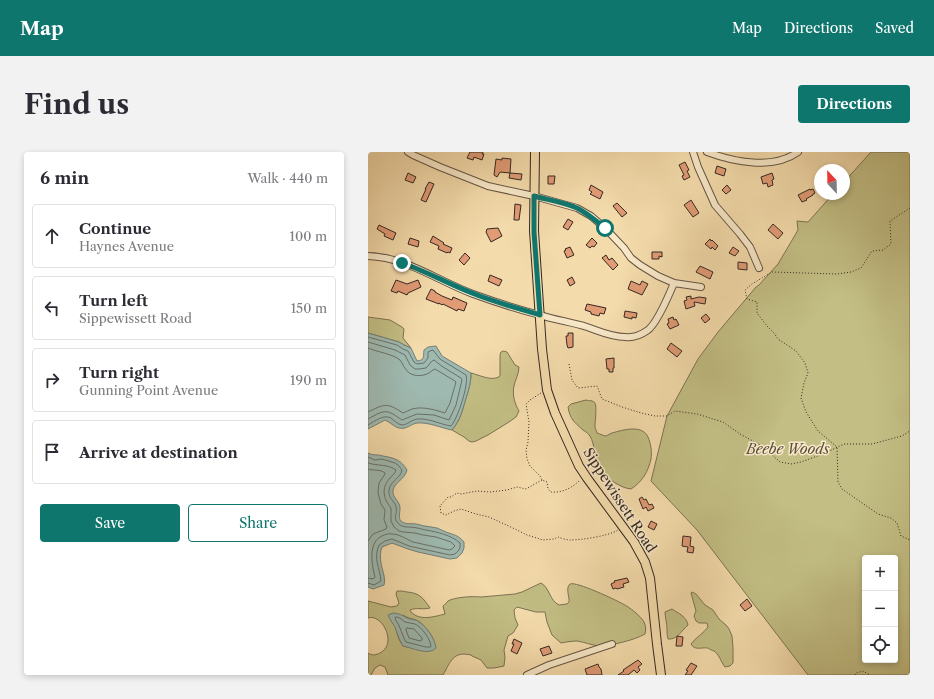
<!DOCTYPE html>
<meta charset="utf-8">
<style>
body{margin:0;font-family:"Libre Caslon Text",serif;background:#f2f2f3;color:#2b2b33}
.controls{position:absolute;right:12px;bottom:12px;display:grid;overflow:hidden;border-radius:4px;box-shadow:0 2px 6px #0003}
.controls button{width:36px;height:36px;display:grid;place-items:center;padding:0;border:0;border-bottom:1px solid #e1e1e2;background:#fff;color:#2b2b33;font:20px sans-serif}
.compass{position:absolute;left:446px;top:12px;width:36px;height:36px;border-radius:50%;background:#fff;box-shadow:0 2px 6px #0003;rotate:338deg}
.stop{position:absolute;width:12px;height:12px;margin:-9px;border:3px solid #0f766e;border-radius:50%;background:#fff}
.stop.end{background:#0f766e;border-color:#fff;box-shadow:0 1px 4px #0008}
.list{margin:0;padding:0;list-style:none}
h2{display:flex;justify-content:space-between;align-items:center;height:52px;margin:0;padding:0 16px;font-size:17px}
h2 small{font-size:13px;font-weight:400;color:#7c7c81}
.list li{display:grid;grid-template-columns:26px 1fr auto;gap:12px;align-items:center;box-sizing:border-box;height:64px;margin:0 8px 8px;padding:0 8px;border:1px solid #e1e1e2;border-radius:4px}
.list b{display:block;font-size:15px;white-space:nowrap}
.list p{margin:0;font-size:13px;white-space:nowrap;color:#7c7c81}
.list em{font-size:13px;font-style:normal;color:#7c7c81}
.actions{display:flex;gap:8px;padding:12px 16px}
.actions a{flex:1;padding:9px 0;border:1px solid #0f766e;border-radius:4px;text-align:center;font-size:14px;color:#0f766e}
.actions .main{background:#0f766e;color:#fff}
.icon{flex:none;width:22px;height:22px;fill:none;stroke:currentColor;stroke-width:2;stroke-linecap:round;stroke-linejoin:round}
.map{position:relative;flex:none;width:542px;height:523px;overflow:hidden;border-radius:4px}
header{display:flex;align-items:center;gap:24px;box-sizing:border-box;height:56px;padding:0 20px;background:#0f766e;color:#fff}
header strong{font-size:19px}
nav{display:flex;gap:22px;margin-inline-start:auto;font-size:14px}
.intro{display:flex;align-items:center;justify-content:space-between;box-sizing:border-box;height:96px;padding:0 24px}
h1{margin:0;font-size:28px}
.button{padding:10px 18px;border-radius:4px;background:#0f766e;color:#fff;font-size:14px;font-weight:700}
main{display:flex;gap:24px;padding:0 24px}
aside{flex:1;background:#fff;border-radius:4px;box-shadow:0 2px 6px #0003}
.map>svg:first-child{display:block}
</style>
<header>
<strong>Map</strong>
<nav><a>Map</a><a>Directions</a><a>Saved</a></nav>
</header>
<div class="intro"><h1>Find us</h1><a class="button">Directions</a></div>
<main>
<aside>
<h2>6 min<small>Walk · 440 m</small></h2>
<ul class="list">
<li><svg class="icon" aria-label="ahead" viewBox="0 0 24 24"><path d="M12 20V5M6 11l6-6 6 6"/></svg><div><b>Continue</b><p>Haynes Avenue</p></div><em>100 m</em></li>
<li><svg class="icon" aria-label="left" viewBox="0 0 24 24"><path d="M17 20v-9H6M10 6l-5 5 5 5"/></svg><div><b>Turn left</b><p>Sippewissett Road</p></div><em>150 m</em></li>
<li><svg class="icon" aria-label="right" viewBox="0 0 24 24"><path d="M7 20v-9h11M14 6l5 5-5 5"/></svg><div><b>Turn right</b><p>Gunning Point Avenue</p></div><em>190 m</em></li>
<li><svg class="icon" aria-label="arrive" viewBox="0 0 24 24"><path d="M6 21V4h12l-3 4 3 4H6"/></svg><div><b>Arrive at destination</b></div></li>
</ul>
<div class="actions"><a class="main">Save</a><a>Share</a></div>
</aside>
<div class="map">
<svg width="542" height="523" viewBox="0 0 542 523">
<rect width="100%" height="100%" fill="#f4dbab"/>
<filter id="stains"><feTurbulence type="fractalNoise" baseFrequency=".005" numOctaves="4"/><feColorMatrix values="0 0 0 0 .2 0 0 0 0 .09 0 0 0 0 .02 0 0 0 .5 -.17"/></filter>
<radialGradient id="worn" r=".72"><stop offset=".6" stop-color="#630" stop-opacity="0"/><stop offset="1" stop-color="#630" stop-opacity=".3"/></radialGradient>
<!-- green -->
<path fill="#c2be84" stroke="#7c7354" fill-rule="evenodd" d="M503 0H542V523H440L329 378 283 329 299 264 330 207 350 180 388 135 391 133 410 112 430 78 429 69 440 70 465 42H476V30ZM497 406H527V508H497Z
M0 165 22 168 34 175 36 177 35 186 43 196 36 193 31 190 0 181Z
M135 199 139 200 147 213 151 215C151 222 147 228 146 234 144 243 147 252 151 259L148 265 141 270 120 283 108 289 104 290 101 289 96 285 84 278C93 267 94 259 98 246 101 237 103 230 103 221 111 223 125 230 132 224V203L133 200Z
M218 248C221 249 225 248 227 251 229 254 227 270 227 275 227 276 229 280 229 281 232 282 236 284 238 284 240 283 242 282 244 281 255 278 274 272 280 285 283 292 284 300 283 307 280 320 274 330 263 337 251 336 233 323 229 311 226 303 227 293 222 284 220 281 218 280 215 278 206 270 202 267 200 255L203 252Z
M173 431C182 436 181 448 191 453L199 452 201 450C202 446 197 436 202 432 208 429 248 448 255 452 260 454 274 465 276 470 278 474 278 478 277 482 267 488 242 494 231 494 223 493 216 490 209 489 204 489 198 490 193 491L184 483 179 470 177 460H168L149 455 146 458 147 466 150 473 145 481 140 484 136 498 137 505 136 514 126 516H119L113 508 104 504 103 503C85 499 83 509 75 523H20L17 515 12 513 7 516 3 523H0V501C4 504 8 503 12 501 30 492 14 461 0 466V449L23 455 29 454 31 451 28 442 29 439C33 439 35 439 39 440 52 441 55 446 62 456 55 458 49 455 42 458L43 460C52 469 65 465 77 462L75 454C77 453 78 451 80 449 87 445 105 444 113 445L147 442 154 440ZM35 463C41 467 44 466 50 469 55 472 63 482 65 487L44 496 35 494C26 480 28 476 35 463Z
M324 440 328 442 337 453 345 458 351 467 358 473 361 477 364 484 365 496V511L362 514 357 515C353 510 351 502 346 499 345 499 341 497 340 496 333 495 327 499 323 492 328 485 335 482 340 475L339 471H331L328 469 326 464 328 459 323 441Z
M304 457C310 461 319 465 320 473 313 479 309 488 300 487 299 483 299 480 299 477 299 471 297 465 297 460Z"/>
<!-- water -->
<path fill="#9eb9b0" stroke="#747f78" d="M0 181 31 190 36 193 43 196 49 209C57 208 55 205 56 198L60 195 68 194 74 204 103 221C103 230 101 237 98 246 94 259 93 267 84 278 73 276 61 270 49 271 43 272 38 278 31 276 26 275 22 270 17 268L0 277Z
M0 301C6 304 10 302 15 304 27 306 33 308 39 318 37 327 27 330 25 338 24 344 29 347 31 352 34 357 29 365 33 369 37 373 44 371 48 372 51 372 54 374 57 374 61 375 65 375 69 376 72 377 75 379 78 380 86 383 90 383 96 390V396L94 401 89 406 82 407 50 400 40 397 24 391 14 395C12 400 12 405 13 411 14 418 18 426 16 433L5 437 0 435Z
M25 461C33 462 33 463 39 466 43 468 48 467 51 470 59 475 67 487 68 496 60 504 45 496 35 494 32 489 30 484 28 478 27 473 22 469 20 463Z"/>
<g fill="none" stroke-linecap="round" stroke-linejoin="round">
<!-- shore -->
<path stroke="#6a706a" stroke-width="1" d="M0 185 29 193 35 197 40 199 46 210 49 212 56 211 60 206V200L62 199 65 198 72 207 98 223C101 232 90 266 83 274 71 272 61 266 49 267 43 268 39 273 34 273 29 272 27 269 23 266 16 262 7 269 0 273
M0 190 27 198 37 203 42 213 47 217H51L58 216 64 209 66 208 75 215 93 226 94 228 88 253 81 268 66 263 49 262 34 268C31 266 28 264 25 262 16 256 8 263 0 267
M0 196C9 200 25 202 32 208 34 210 35 214 37 216 41 224 51 225 59 222 62 221 64 218 67 217L87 229 88 230 82 251 77 261C67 258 55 254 44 257 41 258 38 260 35 261 18 250 17 252 0 260
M0 305 7 308 14 307 27 311 30 313 34 318C33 326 22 329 21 338 20 347 27 349 28 355 30 360 25 365 29 370 34 377 41 374 49 376 52 376 55 378 58 378 69 380 83 383 92 391V395L91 398 87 402 82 403 50 396 41 394 24 387 17 389 11 393C5 407 12 416 13 429L6 433 0 431
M0 311C9 314 20 312 28 318 27 321 25 323 22 326 13 336 15 346 23 356V369L26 375 31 379 35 380 47 381 55 383 68 385 83 390 87 394 84 397 81 398C69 395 57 393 45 390 38 387 31 382 24 382 20 381 16 383 12 385 0 393 4 413 7 425L5 427 0 426
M0 317C6 319 12 317 17 321V322L11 331 10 341 13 352 17 358 16 368 19 375 18 377 5 382 0 389
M29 465C33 466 34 468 37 470 40 471 44 471 47 472 54 475 63 488 63 495H58L38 490C35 485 34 481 32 476 31 472 28 470 27 466Z
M39 476 46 477 54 486V488L52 489 41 486 38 478Z"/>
</g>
<!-- building -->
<path fill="#e19b75" stroke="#352823" d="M102 0H115L114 2H116L114 8 106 5 105 8 99 6Z
M134 6 143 7 142 21 132 20 129 25 126 23 128 7 134 8Z
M317 10 321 18 319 19 322 25 316 28 314 24 316 23 311 13Z
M349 14 358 17 356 24 347 21Z
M40 21 48 25 45 31 37 28Z
M142 21 154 22 153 28 141 26Z
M404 21 406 27 404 28 405 33 400 35 399 31 395 32 393 25Z
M180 24H187L186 32H180Z
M61 30 66 32 58 50 53 48 58 37H57Z
M223 33 235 40 232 47 222 42 224 40 221 38Z
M359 33 363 38 358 42 354 38Z
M442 37V38L445 37 447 41 445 42V43L438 47 439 48 434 50 430 43Z
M323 48 331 61 325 65 316 53Z
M249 51 259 61 254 65 245 54Z
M147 52 153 53 151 68H146Z
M200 67 205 70 200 78 195 75Z
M405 72 415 81 410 87 400 78Z
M11 73 28 81 25 88 16 84 17 82 9 77Z
M130 76 134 84 123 90 118 80 119 77Z
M65 84 76 91 75 92 84 96 82 101 80 100 79 101 70 97 71 94 62 90Z
M42 86 51 89 50 95 40 92Z
M224 86 229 91 226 95 224 94 222 96 218 93Z
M342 87 343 89 344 88 350 94 347 98 344 95 343 97 337 92Z
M202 95 206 103 199 106 196 99 198 98 197 97Z
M365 95 371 99 367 104 361 101Z
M284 100H294V105L291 104V107H284Z
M97 101 102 106 96 113 91 108Z
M238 103 241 108 244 106 250 113 245 118 234 106Z
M370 110 379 111V118L370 117Z
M332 114 345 120 342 127 328 120Z
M122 123 134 128 131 134 120 129Z
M204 125 207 131 202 134 199 128Z
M28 128 39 132 50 128 53 135 40 141 39 143 30 139 29 141 23 139Z
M263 129 272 133 274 129 280 132 274 143 260 137Z
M63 137 67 139V140L74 144 84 148 85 145 99 151 96 159 90 157 89 159 75 152 74 153 71 151V152L58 147Z
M323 144V147L331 145 338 146 337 152 326 150 327 154 318 157 316 149 319 148 318 145Z
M219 152 238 156 236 162 232 161 231 164 223 162V160L217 158Z
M257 159 269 161 268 166 264 165V167L256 165Z
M338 162 342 167 337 171 333 166Z
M305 165 306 168 308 167 311 173 302 177 299 172 301 171 300 167Z
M200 181H205V195L200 196 199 193 198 184H200Z
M303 191 314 199 309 205 299 197Z
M246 206V216H245V220H241V217H239L238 207Z
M274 345 276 348 278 347 281 353 284 352 286 356 280 359 278 355 275 357 271 347Z
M283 369 289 372 286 378 280 375Z
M315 384 323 385 322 394 326 395 325 401 319 400 320 395 314 394Z
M259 426 261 430 255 432 256 435 249 437 248 436 245 437 243 432 247 430 246 429Z
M379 447 384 454 377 459 372 453Z
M309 484 315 485 314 494H308Z
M146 487 154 491 149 502 143 499 146 492H144Z
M181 494 184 501 175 504 172 497Z
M270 508 274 512 270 515 272 518 269 521 266 518 260 523H250L256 519 255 518Z
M323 511 329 514 323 523H317L320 519 318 518Z
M230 512 231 515 233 517 234 523H219L217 517Z"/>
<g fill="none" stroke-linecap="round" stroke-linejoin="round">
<defs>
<path id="minor" d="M40 0 45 3 72 15 120 34 166 44 209 56 223 64 237 76 256 96 263 106 272 113 290 124 306 131 333 135
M325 0 330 15 347 53 372 82 382 95 391 116
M339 0C366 10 405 18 430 0
M0 104C38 105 70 129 105 142 127 150 149 157 172 163 187 168 203 170 219 175 231 179 243 185 257 185 264 186 273 183 280 178 289 171 301 143 306 131
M159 523 181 513 244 492"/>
<path id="major" d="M167 0 166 79 174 197 179 238 187 261 211 314 219 326 266 390 277 410 282 426 289 492 293 523"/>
</defs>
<!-- minor casing -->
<use href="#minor" stroke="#655545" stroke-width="8"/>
<!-- major casing -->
<use href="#major" stroke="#352823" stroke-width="10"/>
<!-- path -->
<path stroke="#352823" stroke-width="1" stroke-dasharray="1 2" stroke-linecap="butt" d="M542 56 522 69 523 92 515 98 504 99 493 116 483 120 469 122 404 120 384 132 377 138 379 147 389 150V161L399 174 406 181 410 187 428 199 437 211 440 221 436 231 433 246 438 260 450 279 469 295 470 330 474 337 510 362 523 366 529 371 533 384 542 388
M201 212 204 228 210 236 229 234 234 247 254 255 273 261 287 264H299L307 259 329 262 355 270 372 282 394 294 412 310 423 312 433 310 455 302 476 292H504L534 284 542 279
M173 241 162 248 158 252 161 270 160 290 158 298 159 307 162 314 172 324 174 328 179 330 180 337 183 340C194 341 204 336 212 328
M174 328 158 337 149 335 139 338 122 340 109 339 93 342 89 341 83 345H80L72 354 73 361 78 363 86 359 93 357 108 362 121 365 147 377 159 383 175 388 186 387 190 385C193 386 198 388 202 388 213 388 241 384 250 378
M487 523 488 521 495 519 502 523"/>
<!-- minor -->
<use href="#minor" stroke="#f8e8c8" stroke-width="6"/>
<!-- major -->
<use href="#major" stroke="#f4dbab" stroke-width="8"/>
</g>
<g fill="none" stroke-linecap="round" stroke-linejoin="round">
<!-- route -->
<path stroke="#0f766e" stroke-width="5" d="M34 111C58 119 80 132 104 141 126 150 149 156 172 163L166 80V44C180 48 195 50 209 56 219 61 228 69 237 76"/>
</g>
<g text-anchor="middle" stroke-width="3" stroke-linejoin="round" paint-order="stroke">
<!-- park labels -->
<g font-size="14" font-style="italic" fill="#584e3b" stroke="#f8e8c8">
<text x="420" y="302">Beebe Woods</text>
</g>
<!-- street labels -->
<g font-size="14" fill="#352823" stroke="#f8e8c8">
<text transform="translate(252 348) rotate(57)" y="5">Sippewissett Road</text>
</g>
</g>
<rect width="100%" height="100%" filter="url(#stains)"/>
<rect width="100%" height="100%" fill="url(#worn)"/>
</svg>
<div class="controls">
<button>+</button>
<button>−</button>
<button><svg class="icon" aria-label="locate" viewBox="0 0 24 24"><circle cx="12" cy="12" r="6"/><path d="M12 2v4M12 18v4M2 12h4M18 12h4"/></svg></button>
</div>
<svg class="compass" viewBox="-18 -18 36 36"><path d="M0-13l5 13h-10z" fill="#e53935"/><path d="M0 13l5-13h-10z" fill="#7c7c81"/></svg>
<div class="stop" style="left:237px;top:76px"></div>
<div class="stop end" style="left:34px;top:111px"></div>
</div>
</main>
